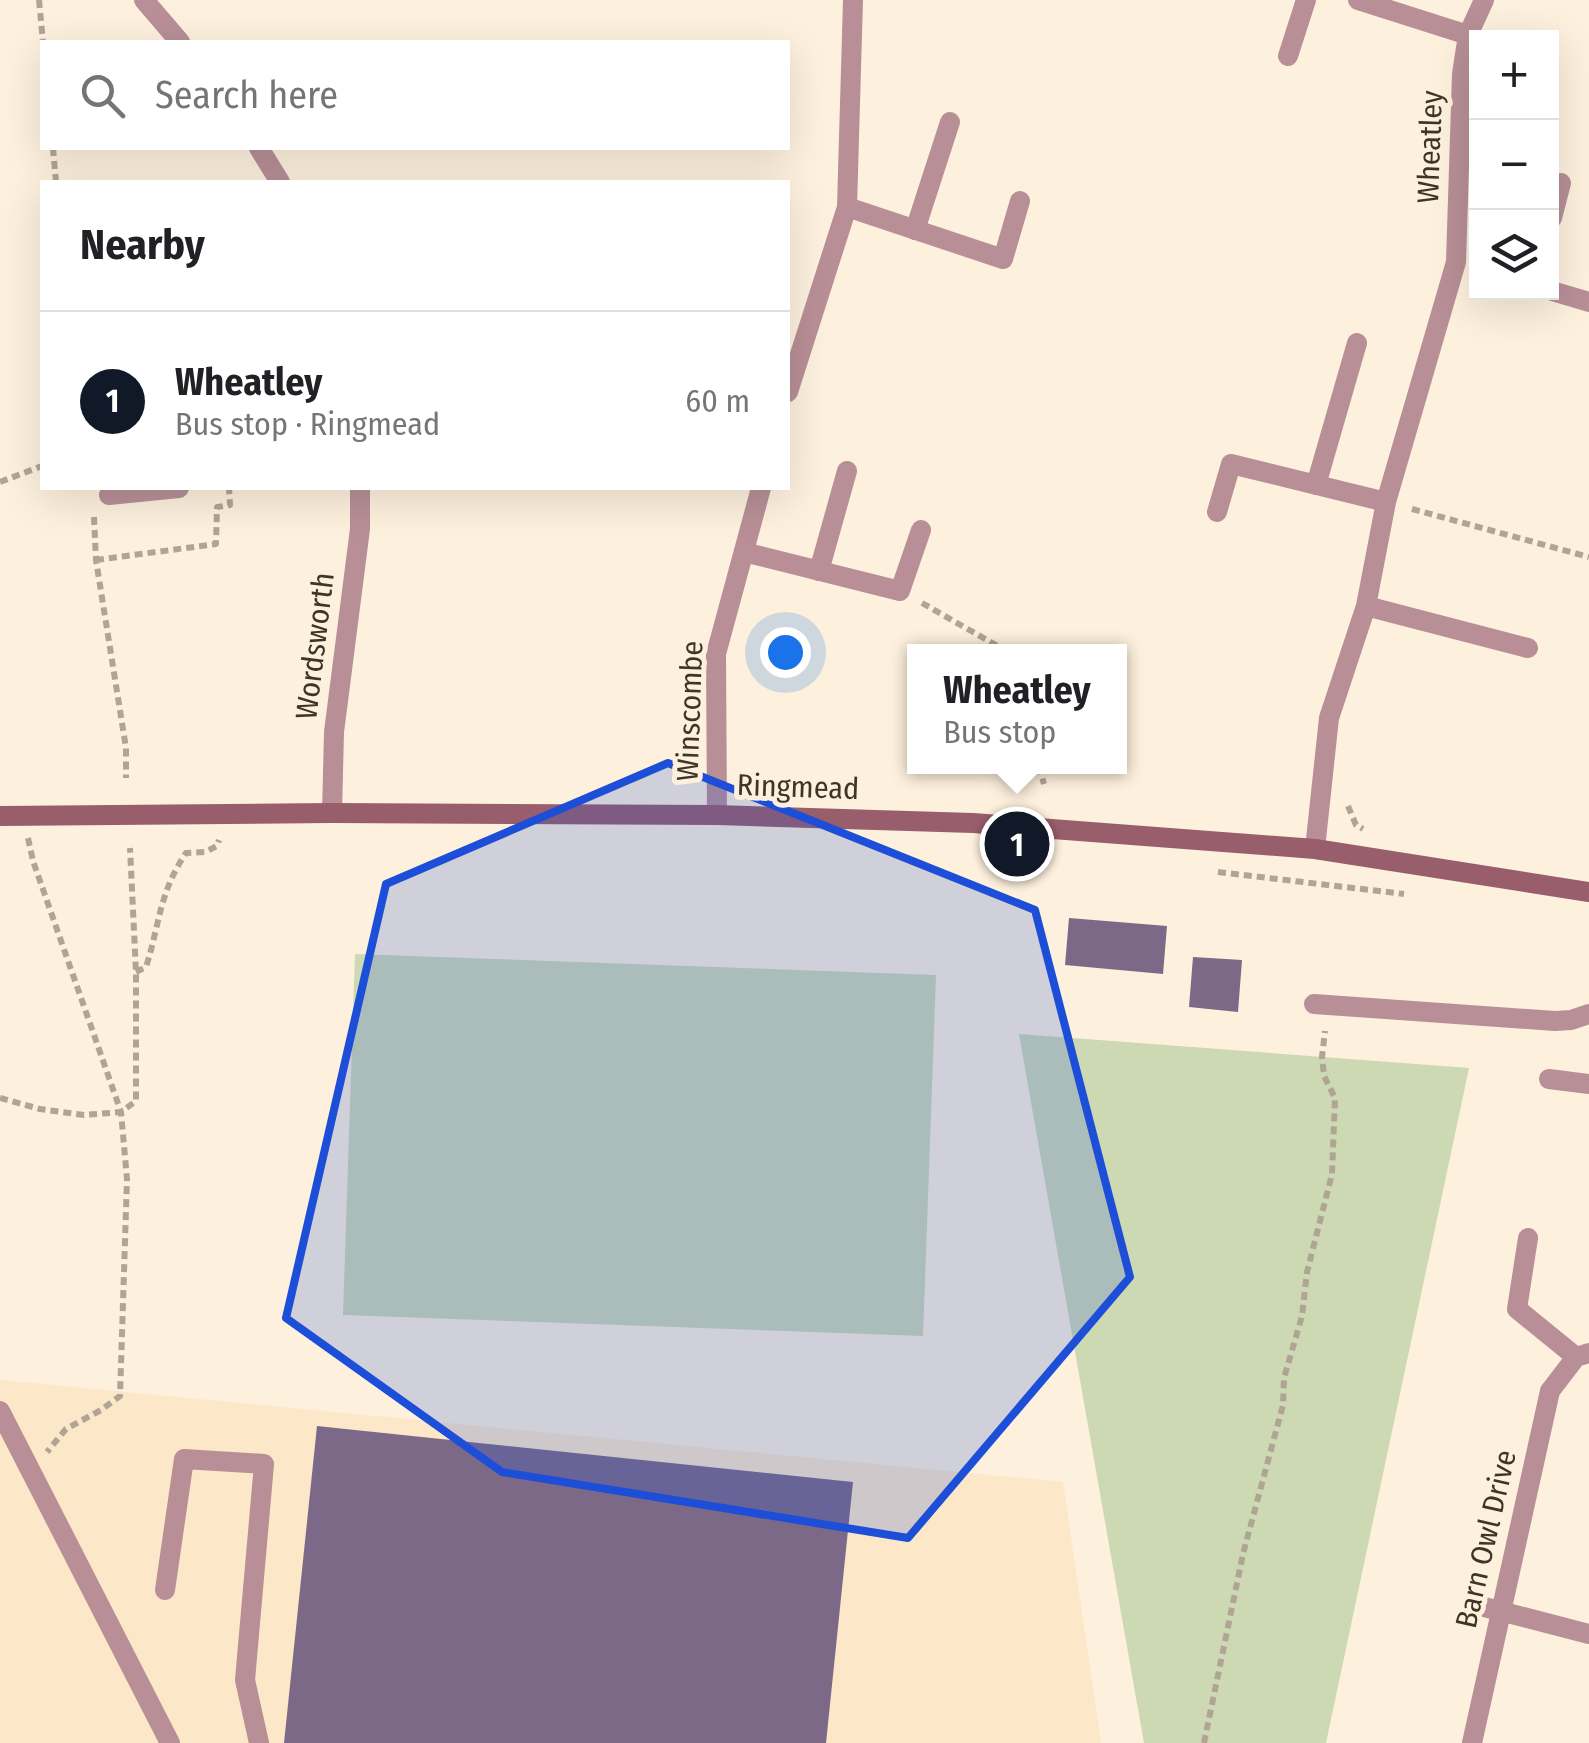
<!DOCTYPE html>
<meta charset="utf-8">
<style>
body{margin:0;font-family:"Fira Sans Condensed",sans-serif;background:#f2f2f2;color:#202124}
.controls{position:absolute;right:30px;top:30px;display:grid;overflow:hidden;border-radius:0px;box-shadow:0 10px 40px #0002}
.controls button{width:90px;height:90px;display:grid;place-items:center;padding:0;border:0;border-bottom:2px solid #e0e0e0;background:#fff;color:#202124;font:50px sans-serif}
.you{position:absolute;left:785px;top:652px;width:35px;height:35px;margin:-25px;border:8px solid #fff;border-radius:50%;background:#1a73e8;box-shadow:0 0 0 15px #1a73e833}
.badge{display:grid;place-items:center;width:65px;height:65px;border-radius:50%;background:#111827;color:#fff;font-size:32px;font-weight:700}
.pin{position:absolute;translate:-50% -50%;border:5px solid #fff;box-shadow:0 2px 10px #0006}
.popup{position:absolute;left:907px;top:644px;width:220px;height:130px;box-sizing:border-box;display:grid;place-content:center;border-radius:0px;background:#fff;filter:drop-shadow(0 2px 8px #0005);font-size:32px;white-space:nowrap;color:#757577}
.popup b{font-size:38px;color:#202124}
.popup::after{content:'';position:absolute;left:50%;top:100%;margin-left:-20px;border:20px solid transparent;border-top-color:#fff}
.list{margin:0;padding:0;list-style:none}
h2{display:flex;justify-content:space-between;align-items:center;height:130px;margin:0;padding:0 40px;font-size:42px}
h2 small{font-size:32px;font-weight:400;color:#757577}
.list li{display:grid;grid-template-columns:65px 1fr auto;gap:30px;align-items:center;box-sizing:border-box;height:180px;padding:0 40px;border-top:2px solid #e0e0e0}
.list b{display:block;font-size:38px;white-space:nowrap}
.list p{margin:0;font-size:32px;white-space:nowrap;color:#757577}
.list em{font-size:32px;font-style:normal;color:#757577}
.icon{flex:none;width:55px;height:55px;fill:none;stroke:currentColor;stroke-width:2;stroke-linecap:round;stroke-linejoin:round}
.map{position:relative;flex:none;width:1589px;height:1743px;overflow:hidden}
.search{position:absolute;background:#fff;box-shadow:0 10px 40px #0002;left:40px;top:40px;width:750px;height:110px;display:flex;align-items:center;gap:25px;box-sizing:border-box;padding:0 35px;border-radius:0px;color:#757577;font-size:38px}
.panel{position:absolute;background:#fff;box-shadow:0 10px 40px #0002;left:40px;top:180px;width:750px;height:310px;border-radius:0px}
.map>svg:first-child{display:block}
</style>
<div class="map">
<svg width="1589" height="1743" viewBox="0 0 1589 1743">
<rect width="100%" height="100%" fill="#fdf0dd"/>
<!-- built -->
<path fill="#fce7c8" d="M0 1380 1063 1482 1101 1743H0Z"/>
<!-- green -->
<path fill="#cdd9b3" d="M355 954 936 975 923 1336 343 1315Z
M1019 1034 1469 1068 1326 1743H1144Z"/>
<!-- building -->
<path fill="#7b6987" d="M1069 918 1167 926 1163 974 1065 965Z
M1193 957 1242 960 1238 1012 1189 1007Z
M317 1426 853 1482 826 1743H284Z"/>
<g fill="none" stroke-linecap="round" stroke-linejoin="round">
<!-- path -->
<path stroke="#b0a595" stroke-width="6" stroke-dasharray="8 5" stroke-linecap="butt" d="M39 0 43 42
M53 148 56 182
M0 482 42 466
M1412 509 1589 557
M94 517 96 560 126 748V778
M96 560 216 544 217 507 230 505 229 488
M922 603 1008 652
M1039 766 1044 784
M1348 806 1356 825 1363 829
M28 838 33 861 121 1112 127 1179 120 1396 101 1410 66 1429 47 1452
M1218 872 1404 894
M136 972 146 967C160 923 159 893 186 853L205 852 217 846 219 840
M0 1098 40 1109 84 1115 121 1112 136 1101V972L130 848
M1204 1743 1243 1554 1283 1405 1284 1378 1302 1316 1307 1272 1332 1174 1335 1098 1324 1076 1322 1057 1325 1031"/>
<!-- lane -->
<path stroke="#b88f97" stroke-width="20" d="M1552 218 1561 183
M915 230 950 122
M1316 485 1357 343
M109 495 179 488
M819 571 847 471
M1314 1004 1555 1021 1571 1020 1589 1014
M0 1411 170 1743
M165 1590 184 1459 264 1464 245 1680 259 1743
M1476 1605 1500 1611"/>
<!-- street -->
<path stroke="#b88f97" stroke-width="20" d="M144 0 180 42
M1358 0 1468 35
M1288 56 1306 0
M259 148 280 182
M847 207 1003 259 1020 201
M1552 291 1589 302
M788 392 847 207 853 0
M1217 512 1231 464 1386 502
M744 552 900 591 921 530
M1366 606 1528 648
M332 813 334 732 360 529V488
M717 815 716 654 761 488
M1315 849 1329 718 1366 606 1386 502 1456 262 1462 74 1468 35 1484 0
M1549 1079 1589 1084
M1528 1238 1517 1309 1576 1357
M1500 1611 1589 1634
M1472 1743 1550 1391 1576 1357 1589 1353"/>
<!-- secondary -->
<path stroke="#985e6c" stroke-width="20" d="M0 816 332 813 717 815 973 823 1315 849 1589 892"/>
</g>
<!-- marked area -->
<path fill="#1d4ed8" fill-opacity="0.2" stroke="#1d4ed8" stroke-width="8" stroke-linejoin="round" d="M668 763 1035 910 1130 1277 908 1538 502 1472 286 1318 386 884Z"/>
<g text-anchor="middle" stroke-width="10" stroke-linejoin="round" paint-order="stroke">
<!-- street labels -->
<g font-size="30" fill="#3d3528" stroke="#fdf0dd">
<text transform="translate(1430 147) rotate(-88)" y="10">Wheatley</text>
<text transform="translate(315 646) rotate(-83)" y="10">Wordsworth</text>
<text transform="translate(690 711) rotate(-88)" y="10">Winscombe</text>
<text transform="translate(798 787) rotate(2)" y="10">Ringmead</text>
<text transform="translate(1486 1539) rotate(-77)" y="10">Barn Owl Drive</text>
</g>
</g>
</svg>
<div class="controls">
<button>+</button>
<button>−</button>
<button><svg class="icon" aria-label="layers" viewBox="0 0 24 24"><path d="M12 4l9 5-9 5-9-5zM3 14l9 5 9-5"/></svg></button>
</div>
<div class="you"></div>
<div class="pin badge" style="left:1017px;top:844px">1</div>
<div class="popup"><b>Wheatley</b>Bus stop</div>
<div class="search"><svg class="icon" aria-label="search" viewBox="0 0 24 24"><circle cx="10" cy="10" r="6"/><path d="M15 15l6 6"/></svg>Search here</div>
<section class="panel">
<h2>Nearby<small></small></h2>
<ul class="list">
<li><span class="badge">1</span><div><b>Wheatley</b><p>Bus stop · Ringmead</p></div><em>60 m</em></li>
</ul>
</section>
</div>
